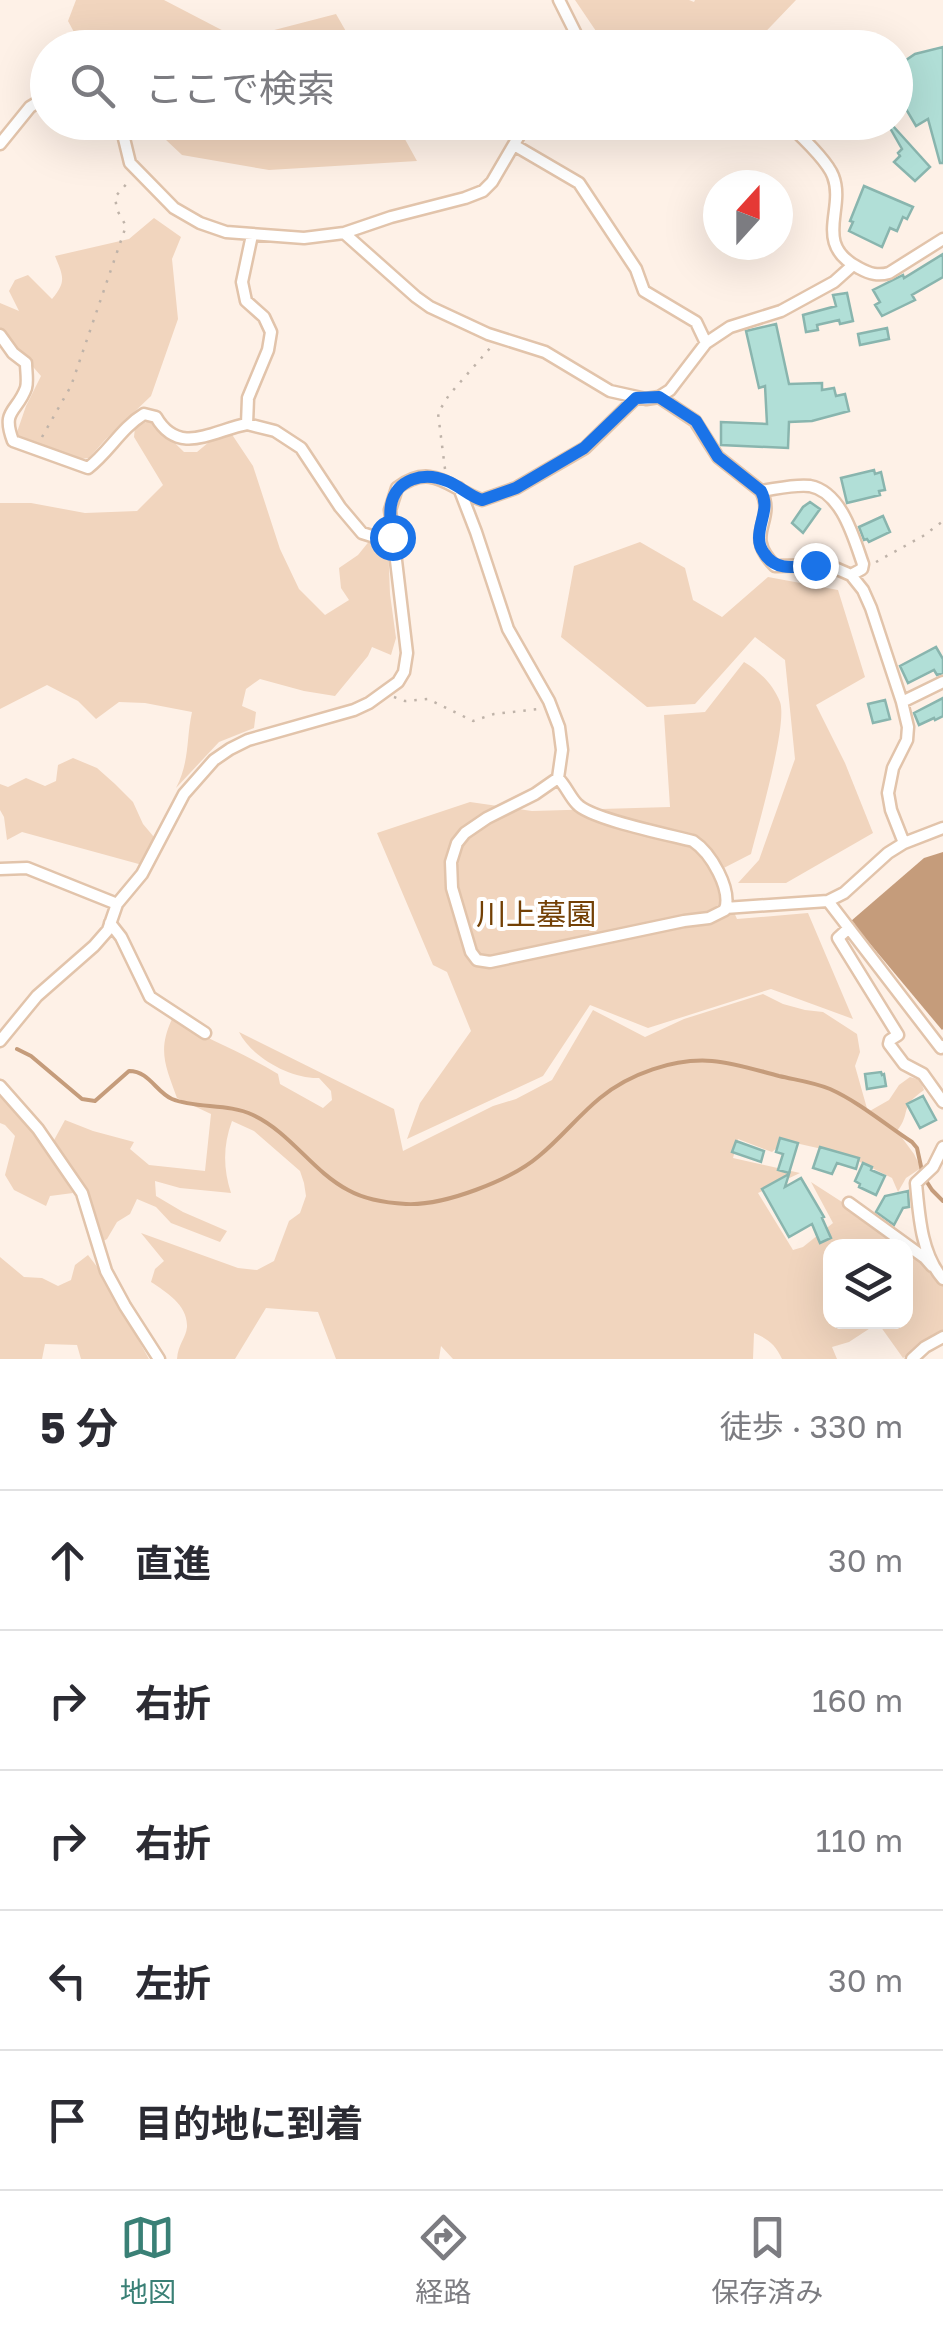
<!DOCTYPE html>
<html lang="ja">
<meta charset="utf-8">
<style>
body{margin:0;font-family:"Golos Text","Noto Sans JP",sans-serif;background:#f7f7f7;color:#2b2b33}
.controls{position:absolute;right:30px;bottom:30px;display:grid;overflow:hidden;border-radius:20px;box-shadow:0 10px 40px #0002}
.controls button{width:90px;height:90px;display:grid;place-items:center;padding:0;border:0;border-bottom:2px solid #e1e1e2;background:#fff;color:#2b2b33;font:50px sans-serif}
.compass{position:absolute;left:703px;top:170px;width:90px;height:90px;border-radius:50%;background:#fff;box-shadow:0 10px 40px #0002;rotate:21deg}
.stop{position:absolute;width:30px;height:30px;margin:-22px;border:8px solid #1a73e8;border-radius:50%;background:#fff}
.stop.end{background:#1a73e8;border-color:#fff;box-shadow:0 2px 10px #0008}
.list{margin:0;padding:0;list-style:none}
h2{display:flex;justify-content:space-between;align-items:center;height:130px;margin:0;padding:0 40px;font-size:42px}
h2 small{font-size:32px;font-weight:400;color:#7c7c81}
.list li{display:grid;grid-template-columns:65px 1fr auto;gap:30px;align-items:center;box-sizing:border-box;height:140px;padding:0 40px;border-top:2px solid #e1e1e2}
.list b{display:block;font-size:38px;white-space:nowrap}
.list em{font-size:32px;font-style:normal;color:#7c7c81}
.icon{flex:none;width:55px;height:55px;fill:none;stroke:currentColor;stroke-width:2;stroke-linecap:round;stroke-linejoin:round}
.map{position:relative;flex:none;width:943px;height:1359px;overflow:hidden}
.search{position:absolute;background:#fff;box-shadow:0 10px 40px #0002;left:30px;right:30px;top:30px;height:110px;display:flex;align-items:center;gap:25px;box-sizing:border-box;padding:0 35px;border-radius:55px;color:#7c7c81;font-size:38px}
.sheet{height:830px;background:#fff}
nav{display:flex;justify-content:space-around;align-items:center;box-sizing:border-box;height:140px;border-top:2px solid #e1e1e2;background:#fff;font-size:28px;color:#7c7c81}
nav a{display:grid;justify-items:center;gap:5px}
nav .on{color:#3a8076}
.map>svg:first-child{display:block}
</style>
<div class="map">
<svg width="943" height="1359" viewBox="0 0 943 1359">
<rect width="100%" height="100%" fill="#fef1e7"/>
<!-- green -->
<path fill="#f1d5be" d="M76 0H164L239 39 336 14 355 47H82L68 21Z
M575 0H689L694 2 695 0H796L751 47 614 48 600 37Z
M148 123H396L417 161 269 170 182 155Z
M154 218 181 237 172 259 178 319 151 396 105 440 89 458 72 460 16 435 26 406 41 376 0 329V303L19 311 9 291 15 280 28 275 52 299C67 281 63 276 55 256L129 239Z
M151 420 184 452H197L227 427 253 466 280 549 299 589 325 615 349 600 341 588 339 568 358 555 371 539 388 544 390 594 396 638 391 655 372 647 368 656 335 696 304 691 260 679 246 689 242 706 256 712 254 728 219 742 176 788C190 761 186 739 192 712L145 703 119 702 96 719 78 701 47 685 0 709V503H31L85 513 137 511 163 485 134 437 135 427Z
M640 542 685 568 693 600 722 617 768 577 838 590 865 677 816 705 845 763 873 833 786 883H738L759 860 795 759 785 660 755 637 695 704 647 707 561 637 574 566Z
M744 662C759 671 773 684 780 702 788 724 758 826 751 854L716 872 737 919 808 913 853 1019 771 989 648 1028 590 1005 543 1076 407 1139 420 1103 471 1031 447 972 433 965 377 833 470 802 532 811 670 807 664 715 705 712Z
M73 758 97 768 115 784 133 802 143 824 159 843 146 866 22 832 7 840 4 817 0 810V784L8 787 26 778 45 786 56 781 58 765Z
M763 994 783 1004 805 1010 823 1012 857 1034 860 1052 855 1066 868 1112 889 1100 899 1085 910 1077 920 1080 924 1090C898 1108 912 1112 897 1131L914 1154 921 1168 906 1178 898 1192 892 1178 844 1154 791 1142 779 1146 772 1152 738 1139 733 1158 800 1173 758 1193 793 1250 803 1247 833 1223 811 1182 856 1211 899 1246H830V1322H906V1251L938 1277 943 1284V1332L903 1358 878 1323 849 1342 832 1347 837 1359H782C776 1345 767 1338 754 1333L753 1359H453L441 1346 439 1359H336L318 1312 266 1308 235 1359H177C178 1344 186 1338 187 1327 188 1305 166 1292 151 1282L155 1269 164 1261 141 1233 238 1268 257 1270 274 1261 289 1221 300 1213 306 1196 304 1183 300 1171 254 1131 232 1121C223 1145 223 1168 231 1193L180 1188 155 1181 156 1196 183 1212 227 1231 220 1242 171 1223 156 1207 137 1199 130 1214 117 1222 107 1239 98 1244 53 1142 65 1120 93 1131 134 1142 130 1149 149 1165 205 1171 211 1114 177 1098C166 1067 157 1051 172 1019 207 1039 244 1053 278 1074L280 1084 323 1108 332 1100 331 1091 319 1078C291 1079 251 1057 239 1032L394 1109 403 1151 493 1106 516 1099 552 1080 593 1010 645 1037 684 1019Z
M0 1091 24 1116 73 1193 50 1196 46 1206 14 1190 5 1175 15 1136 5 1125 0 1123Z
M88 1255 98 1268 149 1359H81L77 1345 45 1344 42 1359H0V1257L24 1277 42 1278 58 1286 71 1280 75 1265Z"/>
<!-- water -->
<path fill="#c59c7b" d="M943 852V1029L942 1030 851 921 924 858Z"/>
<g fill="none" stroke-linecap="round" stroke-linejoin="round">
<!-- stream -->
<path stroke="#c59c7b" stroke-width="4" d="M17 1049 31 1056 82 1099 95 1101 129 1071C149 1071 156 1092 172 1099 196 1109 228 1103 253 1115 291 1133 312 1171 348 1190 364 1199 388 1203 406 1204 444 1206 511 1180 539 1156 561 1138 578 1116 600 1098 629 1074 674 1058 712 1061 735 1063 756 1070 779 1076 796 1080 813 1082 830 1089 859 1102 886 1125 912 1142L917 1148 922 1171
M925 1179 932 1190 943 1201"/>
</g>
<!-- building -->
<path fill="#b1dfd7" stroke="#89b5ae" stroke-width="2.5" d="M943 47V163H940L928 119 916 126 896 92V67L915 54Z
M893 126 930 167 915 181 894 162 900 156 898 153 902 149 890 128Z
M864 186 913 207 907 219 903 217 897 231 890 228 882 247 849 231 853 222 850 221Z
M943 254V277L912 295 915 300 882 316 875 305 880 302 873 290 903 275 904 278Z
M847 293 853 321 840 324 839 320 817 325 818 330 806 332 803 315 836 306 833 295Z
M776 324 789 384 822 383V390L834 388 836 396 845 394 849 411 812 421 789 422 788 448 721 445V422L767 424 765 386 759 388 746 331Z
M887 328 889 339 860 345 858 334Z
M874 470 875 474 881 472 885 490 879 491 880 495 847 503 841 478Z
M810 502 820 509 803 533 792 523 803 507Z
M883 516 890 532 869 542 867 539 864 540 859 527Z
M936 647 943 659V673L937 675 934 670 908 683 900 666Z
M943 698V716L935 720 934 718 919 725 914 713Z
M885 700 890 719 873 723 868 704Z
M881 1072 882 1075 884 1074 886 1086 867 1089 865 1074Z
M923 1096 936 1120 920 1128 907 1104Z
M780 1138 798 1143 789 1173 778 1170 783 1154 776 1152Z
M736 1141 764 1151 761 1162 732 1152Z
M820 1147 859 1158 856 1169 837 1163 832 1174 813 1168Z
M863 1163 872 1167 871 1170 885 1176 876 1195 859 1187 860 1184 855 1181Z
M789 1174 785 1187 801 1178 824 1217 822 1218 831 1238 820 1243 812 1224 789 1237 762 1189Z
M908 1191 909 1207 903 1208 894 1225 876 1212 885 1196Z"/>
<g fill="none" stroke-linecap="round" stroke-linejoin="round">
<defs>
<path id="street" d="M559 0 583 48
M120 122 130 163 174 208 200 223 226 232 304 238 344 233 391 217 465 198 483 191 492 182 527 122
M786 122C799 134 827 160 833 176 846 209 812 244 859 268 870 274 878 276 889 273L943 239
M0 144 30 107 48 96
M514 145 579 183 636 269 644 291 696 322 706 343
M344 233 416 297 430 307 488 334 545 352 610 391 646 399 659 397 670 390 706 343 730 327 781 311 834 282 853 265
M252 235 242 282 246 301 264 317 271 332 268 350 248 398 247 424 275 431 301 448 340 507 362 533 378 538 392 537
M0 335 13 353 26 363C26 371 28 381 26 388 17 413 1 409 13 441L88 468C109 452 121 428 144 414L156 417C179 457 214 430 247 424
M659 397 695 421 718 457 761 491C777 522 742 533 775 566L828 565 851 575 863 590 871 608 902 702 908 727 907 740 893 768 888 793 891 810 904 843
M459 488 476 532 508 629 549 701 559 727 562 750 558 778 535 794 487 818 465 833 457 843 451 862 452 888 471 952 477 960 490 962 684 921 709 918 725 910C732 889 711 853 693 841 670 835 590 819 577 804 570 797 566 786 558 778
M761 491C776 489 795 484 810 486 842 492 854 539 863 564L862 569 851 575
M902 702 943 682
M0 869 27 868 117 904
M828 901 941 1048 943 1046
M725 908 828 901 844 893 888 853 904 843 943 828
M110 923 121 937 150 997 205 1033
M849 928 838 938 898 1035 890 1040 889 1044 904 1064 923 1074 943 1102
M0 1041 37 996 94 946 108 930 117 904 142 874 184 794 214 760 230 749 248 740 354 710 369 703 398 682 404 672 407 653 390 510 397 488C433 461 449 489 482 500L516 488 585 448 636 398
M0 1086 38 1129 82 1193 106 1271 125 1306 159 1359
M943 1147 933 1167 916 1183C919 1215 921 1254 943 1279
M849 1203 925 1258 932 1266
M912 1359 925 1347 943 1337"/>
</defs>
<!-- street casing -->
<use href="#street" stroke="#e2c4ab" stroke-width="15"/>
<!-- path -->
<path stroke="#bfb3a9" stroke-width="2.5" stroke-dasharray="2.5 8" stroke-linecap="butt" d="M42 437 71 386 126 226 117 210 115 197 130 180
M445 469 438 413 449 395 491 347
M876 562 923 536 943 521
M394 697 405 701 428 699 473 721 494 714 539 709"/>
<!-- street -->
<use href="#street" stroke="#fff" stroke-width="10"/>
</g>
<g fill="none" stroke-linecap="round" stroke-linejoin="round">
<!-- route -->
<path stroke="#1a73e8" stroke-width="12" d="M392 537C391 527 389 516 391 505 396 479 424 471 447 481 460 486 469 496 482 500L516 488 584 448 636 398 659 397 696 421 718 457 761 491C770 508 759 520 759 538 759 544 761 549 764 553 776 572 795 567 815 565"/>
</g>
<g text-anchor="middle" stroke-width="8" stroke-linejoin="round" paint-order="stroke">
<!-- park labels -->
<g font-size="30" fill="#734005" stroke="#fff">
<text x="536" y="925">川上墓園</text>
</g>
</g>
</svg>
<div class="controls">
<button><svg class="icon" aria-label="layers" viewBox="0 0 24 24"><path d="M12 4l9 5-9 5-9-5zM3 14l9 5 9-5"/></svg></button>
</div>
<svg class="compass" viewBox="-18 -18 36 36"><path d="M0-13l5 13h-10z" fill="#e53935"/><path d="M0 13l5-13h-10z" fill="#7c7c81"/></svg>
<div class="stop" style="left:392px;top:537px"></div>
<div class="stop end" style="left:815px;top:565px"></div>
<div class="search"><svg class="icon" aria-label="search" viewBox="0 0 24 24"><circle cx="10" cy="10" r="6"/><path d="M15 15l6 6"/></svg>ここで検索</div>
</div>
<section class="sheet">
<h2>5 分<small>徒歩 · 330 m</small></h2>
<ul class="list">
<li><svg class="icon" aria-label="ahead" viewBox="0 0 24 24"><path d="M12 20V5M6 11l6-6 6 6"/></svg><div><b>直進</b></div><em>30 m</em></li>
<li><svg class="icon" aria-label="right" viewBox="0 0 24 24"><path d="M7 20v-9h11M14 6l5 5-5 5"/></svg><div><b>右折</b></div><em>160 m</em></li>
<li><svg class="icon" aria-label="right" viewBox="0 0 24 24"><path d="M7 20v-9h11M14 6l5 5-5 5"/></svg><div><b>右折</b></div><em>110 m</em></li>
<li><svg class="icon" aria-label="left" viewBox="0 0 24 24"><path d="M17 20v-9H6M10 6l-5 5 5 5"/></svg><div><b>左折</b></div><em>30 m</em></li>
<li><svg class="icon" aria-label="arrive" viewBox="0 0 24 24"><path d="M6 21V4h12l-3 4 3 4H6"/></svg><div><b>目的地に到着</b></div></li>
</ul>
</section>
<nav>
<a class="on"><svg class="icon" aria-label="map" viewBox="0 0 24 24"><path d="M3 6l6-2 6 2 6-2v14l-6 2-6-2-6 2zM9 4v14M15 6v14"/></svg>地図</a>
<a><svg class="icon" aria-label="directions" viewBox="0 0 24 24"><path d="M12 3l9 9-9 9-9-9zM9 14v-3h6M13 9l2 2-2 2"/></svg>経路</a>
<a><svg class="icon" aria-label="saved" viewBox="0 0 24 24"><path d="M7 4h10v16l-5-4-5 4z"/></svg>保存済み</a>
</nav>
